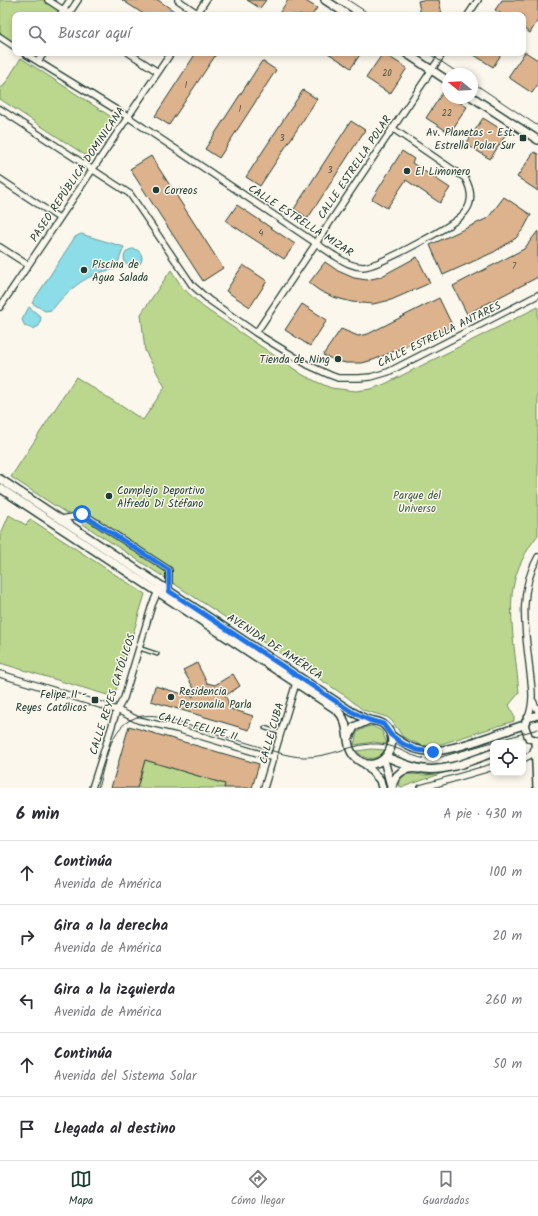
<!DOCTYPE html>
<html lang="es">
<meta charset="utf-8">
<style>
body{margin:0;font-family:Kalam,sans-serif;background:#f2f2f3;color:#2b2b33}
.controls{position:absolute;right:12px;bottom:12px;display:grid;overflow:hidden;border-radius:8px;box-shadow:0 2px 6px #0003}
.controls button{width:36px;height:36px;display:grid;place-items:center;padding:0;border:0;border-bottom:1px solid #e1e1e2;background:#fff;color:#2b2b33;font:20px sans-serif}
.compass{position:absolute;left:442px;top:68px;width:36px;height:36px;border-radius:50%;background:#fff;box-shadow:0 2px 6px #0003;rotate:288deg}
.stop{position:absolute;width:12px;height:12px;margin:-9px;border:3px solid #1a73e8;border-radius:50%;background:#fff}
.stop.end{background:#1a73e8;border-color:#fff;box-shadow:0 1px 4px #0008}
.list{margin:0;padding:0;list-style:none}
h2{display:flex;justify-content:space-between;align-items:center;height:52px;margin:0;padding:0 16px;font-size:17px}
h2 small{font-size:13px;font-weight:400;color:#7c7c81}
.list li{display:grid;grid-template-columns:26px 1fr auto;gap:12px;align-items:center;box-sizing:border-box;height:64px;padding:0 16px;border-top:1px solid #e1e1e2}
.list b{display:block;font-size:15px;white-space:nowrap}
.list p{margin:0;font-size:13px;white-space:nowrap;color:#7c7c81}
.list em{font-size:13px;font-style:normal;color:#7c7c81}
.icon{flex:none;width:22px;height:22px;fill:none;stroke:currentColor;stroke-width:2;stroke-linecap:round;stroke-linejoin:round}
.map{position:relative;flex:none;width:538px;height:788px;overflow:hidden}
.search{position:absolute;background:#fff;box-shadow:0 2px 6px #0003;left:12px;right:12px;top:12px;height:44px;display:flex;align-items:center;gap:10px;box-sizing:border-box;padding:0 14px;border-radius:8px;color:#7c7c81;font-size:15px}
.sheet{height:372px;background:#fff}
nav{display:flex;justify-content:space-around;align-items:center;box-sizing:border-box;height:56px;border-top:1px solid #e1e1e2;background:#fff;font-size:11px;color:#7c7c81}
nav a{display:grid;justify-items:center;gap:2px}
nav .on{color:#1f3d34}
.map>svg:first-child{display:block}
</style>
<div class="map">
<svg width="538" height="788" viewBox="0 0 538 788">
<rect width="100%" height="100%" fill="#fbf7ec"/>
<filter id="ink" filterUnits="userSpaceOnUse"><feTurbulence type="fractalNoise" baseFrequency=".025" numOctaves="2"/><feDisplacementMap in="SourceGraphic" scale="8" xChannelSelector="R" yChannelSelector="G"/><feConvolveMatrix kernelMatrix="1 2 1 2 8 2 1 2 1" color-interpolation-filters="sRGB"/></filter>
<g filter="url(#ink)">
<!-- green -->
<path fill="#bbd78e" stroke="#6d8a61" d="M0 0H47L64 11 61 15H15V43L0 33Z
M21 58 113 118 88 157 0 99V87H3Z
M171 270 182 287 203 307 303 375 317 382 331 388 356 391 371 389 385 384 538 307V535C526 550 516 569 513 588 508 615 517 665 519 693L509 705 514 716V721L438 745 423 746 403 737 392 721 387 717 363 710 347 697 11 477 76 377 143 420 165 387 145 351 141 314Z
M9 515 26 525 30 519 145 594 114 697 0 663V536Z
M372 726 382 731 387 744 374 742 354 745 357 732 367 727Z
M371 749 385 750C377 761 365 761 357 751Z
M145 760 225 784 224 788H137Z
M446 772 403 787 399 786 401 778 407 774 427 775Z"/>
<!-- water -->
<path fill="#8ddde8" stroke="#619da0" d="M81 234 124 247 118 263 114 266 115 269C88 273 68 289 52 310L45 311 32 303 75 237Z
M124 258a9 9 0 1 1 18 0a9 9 0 1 1-18 0Z
M29 307 41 317 39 326 33 329 25 326 22 320Z"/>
<!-- building -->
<path fill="#ddb38e" stroke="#1f3d34" d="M122 0H158L177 13 176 15H145Z
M247 0H266L260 8Z
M288 0H304L317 8 312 15H278Z
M423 0H439L442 15H421L418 1Z
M502 0H538V20L530 33 523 28V15H503L495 10Z
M525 52 538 60V84L532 93 508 77Z
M196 53H217L169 125 155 116Z
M328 53H361L351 68Z
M383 53 407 68 390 94 366 78Z
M471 53H502L493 67Z
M262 61 276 70 219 158 205 149Z
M303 90 317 99 260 186 246 177Z
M443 92 448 95V98H453L467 107 450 133 426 118Z
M483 118 507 133 490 159 466 144Z
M351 121 365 130 308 218 294 209Z
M402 151 414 159 412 163 450 188 440 203 406 180 387 208 372 199Z
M534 152 538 154V191L517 177Z
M151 156 223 268 203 281 130 169Z
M504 197 531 215 524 228 516 238 494 252 443 275 430 245 488 218Z
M237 205 295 244 284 259 226 221Z
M538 231V277L467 314 453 286 524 249Z
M417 257 430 283 391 300 373 304 352 302 333 297 320 291 309 283 325 262 338 271 354 278 367 280 380 277Z
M243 265 267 281 250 307 226 291Z
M439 298 453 327 373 360 362 363H346L334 360 323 355 341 329 358 336 368 334Z
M302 304 327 320 310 346 285 330Z
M197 663 207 683 215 685 233 674 240 686 225 696 228 701V708L253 716 249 730 151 701 155 686 193 697 195 690 183 670Z
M129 726 259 764 252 788H224L225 784 145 760 137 788H111Z"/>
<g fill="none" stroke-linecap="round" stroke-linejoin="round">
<defs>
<path id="service" d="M139 648 157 654
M265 728 281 733"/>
<path id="minor" d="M48 0 71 15
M178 0 197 13
M60 15 70 0
M68 15 78 0
M196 15 206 0
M468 15 478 0
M0 37 15 47
M24 53 128 117 332 254C342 260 351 267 363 267 379 266 456 225 465 212 474 201 471 189 465 178L392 128
M129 53 158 72
M38 61 44 53
M0 109 130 194 192 285 209 300 256 333 308 365 330 375 338 378H359L371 377 388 372 538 295
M0 179 59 218
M0 247 28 265
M0 307 171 53
M256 333 443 53
M61 519 85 515 169 570V591
M0 674 117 710 138 720 177 729 274 758
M533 701 538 711
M528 718C534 702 532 689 530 672 526 634 517 593 538 557
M523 759 532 754 534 749
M92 788 117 710 124 698 152 605 159 589
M264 788 296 683
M421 788 493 767"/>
<path id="tertiary" d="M325 0 348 15
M406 53 448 81
M472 97 538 140
M391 735C402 743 412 750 427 751 450 753 501 732 524 725
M535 741 537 788
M538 741 529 738 524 725 528 718 538 715
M386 757C398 761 412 768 424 769 447 772 472 760 493 753"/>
<path id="secondary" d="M0 479 352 712C357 714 363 718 369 720 374 721 379 721 383 724 406 741 379 778 357 759 342 747 353 725 337 710L0 488
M349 737 354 727 369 720
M384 760 391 786
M364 763 380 780 382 788
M392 788C394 773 405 767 419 769"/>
</defs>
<!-- service casing -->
<use href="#service" stroke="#1f3d34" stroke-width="5.5"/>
<!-- minor casing -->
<use href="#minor" stroke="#1f3d34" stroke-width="8"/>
<!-- tertiary casing -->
<use href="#tertiary" stroke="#1f3d34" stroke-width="10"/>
<!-- secondary casing -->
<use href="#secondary" stroke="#1f3d34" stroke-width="10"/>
<!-- service -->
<use href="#service" stroke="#fbf7ec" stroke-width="2.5"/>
<!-- minor -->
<use href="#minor" stroke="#fbf7ec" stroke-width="5.5"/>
<!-- tertiary -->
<use href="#tertiary" stroke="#fbf7ec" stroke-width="7"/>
<!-- secondary -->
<use href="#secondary" stroke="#fbf7ec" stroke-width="7"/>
<!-- tram -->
<path stroke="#1f3d34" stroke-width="1" d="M348 0 371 15
M428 53 460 74
M472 82 538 126
M98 788C108 754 111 710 158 716 189 726 220 735 251 744 268 749 287 757 304 757 330 758 354 742 379 744 399 745 414 761 434 759L538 729"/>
</g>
</g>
<g fill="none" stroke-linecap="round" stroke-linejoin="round" filter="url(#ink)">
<!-- route -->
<path stroke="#1a73e8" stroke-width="5" d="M82 514 169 570V591L352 712 369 720 383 724 391 735 403 744 417 750 433 752"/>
</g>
<!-- markers -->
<g fill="#1f3d34" stroke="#fbf7ec" stroke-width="1.5">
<rect x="519" y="134" width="8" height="8" rx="2"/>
<circle cx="407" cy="171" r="4"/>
<circle cx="156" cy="190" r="4"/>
<circle cx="84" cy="270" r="4"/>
<circle cx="338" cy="359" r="4"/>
<circle cx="109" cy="496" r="4"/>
<circle cx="171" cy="697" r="4"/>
<rect x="91" y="696" width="8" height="8" rx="2"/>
</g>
<g text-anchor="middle" stroke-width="3" stroke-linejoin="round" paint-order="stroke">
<!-- number labels -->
<g font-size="9" fill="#4e5a4a">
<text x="387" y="76">20</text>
<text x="186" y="88">1</text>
<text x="240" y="112">1</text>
<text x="447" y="116">22</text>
<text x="282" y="141">3</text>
<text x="330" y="173">3</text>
<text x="261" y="236">4</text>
<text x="514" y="269">7</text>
</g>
<!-- poi labels -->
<g font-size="11" fill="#1f3d34" stroke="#fbf7ec" text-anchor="start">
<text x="515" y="136" text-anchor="end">Av. Planetas - Est.<tspan x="515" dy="13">Estrella Polar Sur</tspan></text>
<text x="415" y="175">El Limonero</text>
<text x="164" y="194">Correos</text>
<text x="92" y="268">Piscina de<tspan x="92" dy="13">Agua Salada</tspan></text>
<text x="330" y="363" text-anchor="end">Tienda de Ning</text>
<text x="117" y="494">Complejo Deportivo<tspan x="117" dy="13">Alfredo Di Stéfano</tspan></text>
<text x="179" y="695">Residencia<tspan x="179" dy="13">Personalia Parla</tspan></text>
<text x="87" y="698" text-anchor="end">Felipe II -<tspan x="87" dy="13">Reyes Católicos</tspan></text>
</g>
<!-- street labels -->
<g font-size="11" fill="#1f3d34" stroke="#fbf7ec">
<text transform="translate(354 167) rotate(-56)" y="4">CALLE ESTRELLA POLAR</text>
<text transform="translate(77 174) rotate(-56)" y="4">PASEO REPÚBLICA DOMINICANA</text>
<text transform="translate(301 220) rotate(33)" y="4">CALLE ESTRELLA MIZAR</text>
<text transform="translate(439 334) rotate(-26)" y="4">CALLE ESTRELLA ANTARES</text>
<text transform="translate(275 646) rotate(33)" y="4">AVENIDA DE AMÉRICA</text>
<text transform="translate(112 694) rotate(-72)" y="4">CALLE REYES CATÓLICOS</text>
<text transform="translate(198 726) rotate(15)" y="4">CALLE FELIPE II</text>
<text transform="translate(271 733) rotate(-74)" y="4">CALLE CUBA</text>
</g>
<!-- park labels -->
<g font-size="11" fill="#3e5c46" stroke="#fbf7ec">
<text x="417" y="499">Parque del<tspan x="417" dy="13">Universo</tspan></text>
</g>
</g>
</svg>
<div class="controls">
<button><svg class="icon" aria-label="locate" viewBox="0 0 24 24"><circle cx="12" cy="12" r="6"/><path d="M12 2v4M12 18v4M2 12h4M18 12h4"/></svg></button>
</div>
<svg class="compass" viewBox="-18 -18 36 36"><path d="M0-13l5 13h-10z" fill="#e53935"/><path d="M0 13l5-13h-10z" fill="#7c7c81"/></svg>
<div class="stop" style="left:82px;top:514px"></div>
<div class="stop end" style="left:433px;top:752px"></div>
<div class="search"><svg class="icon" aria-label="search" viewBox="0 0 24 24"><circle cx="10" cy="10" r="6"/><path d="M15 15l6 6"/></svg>Buscar aquí</div>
</div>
<section class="sheet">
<h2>6 min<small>A pie · 430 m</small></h2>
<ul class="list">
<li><svg class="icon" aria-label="ahead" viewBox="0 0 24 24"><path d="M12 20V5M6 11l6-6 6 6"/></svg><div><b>Continúa</b><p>Avenida de América</p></div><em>100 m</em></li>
<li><svg class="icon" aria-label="right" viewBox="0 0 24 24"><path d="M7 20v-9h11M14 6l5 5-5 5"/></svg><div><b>Gira a la derecha</b><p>Avenida de América</p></div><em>20 m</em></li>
<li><svg class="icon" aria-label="left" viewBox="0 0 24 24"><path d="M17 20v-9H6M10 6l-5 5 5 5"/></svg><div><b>Gira a la izquierda</b><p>Avenida de América</p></div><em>260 m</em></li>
<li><svg class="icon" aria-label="ahead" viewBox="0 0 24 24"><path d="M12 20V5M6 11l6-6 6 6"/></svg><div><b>Continúa</b><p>Avenida del Sistema Solar</p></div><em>50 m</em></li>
<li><svg class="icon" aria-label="arrive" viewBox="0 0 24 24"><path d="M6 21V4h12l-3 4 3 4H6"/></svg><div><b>Llegada al destino</b></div></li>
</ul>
</section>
<nav>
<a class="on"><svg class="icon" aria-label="map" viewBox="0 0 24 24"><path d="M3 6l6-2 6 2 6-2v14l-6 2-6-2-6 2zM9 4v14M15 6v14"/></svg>Mapa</a>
<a><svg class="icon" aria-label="directions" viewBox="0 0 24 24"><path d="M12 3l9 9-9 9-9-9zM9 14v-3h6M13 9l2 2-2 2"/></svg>Cómo llegar</a>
<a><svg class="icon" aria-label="saved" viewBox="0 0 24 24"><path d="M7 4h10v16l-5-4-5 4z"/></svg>Guardados</a>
</nav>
